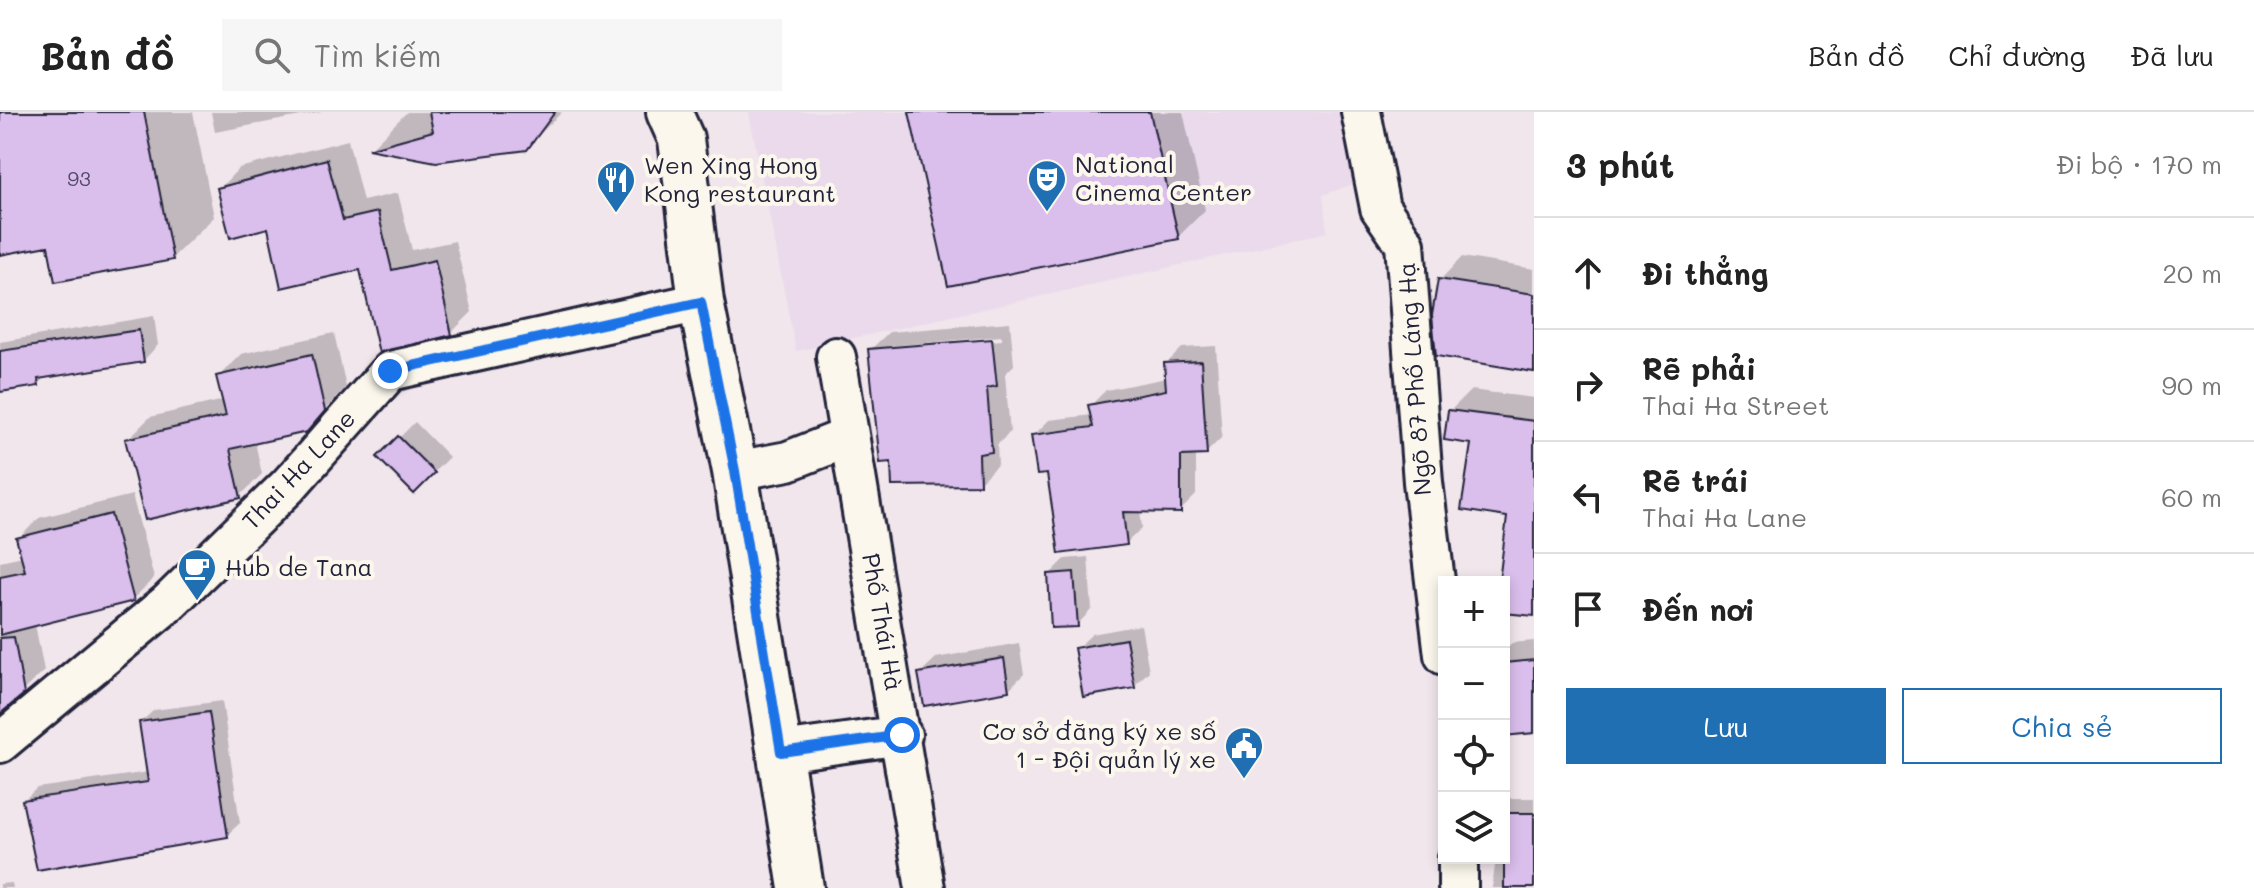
<!DOCTYPE html>
<html lang="vi">
<meta charset="utf-8">
<style>
body{margin:0;font-family:Mali,sans-serif;background:#f6f6f6;color:#222}
.controls{position:absolute;right:24px;bottom:24px;display:grid;overflow:hidden;border-radius:0px;box-shadow:0 4px 12px #0003}
.controls button{width:72px;height:72px;display:grid;place-items:center;padding:0;border:0;border-bottom:2px solid #e0e0e0;background:#fff;color:#222;font:40px sans-serif}
.stop{position:absolute;width:24px;height:24px;margin:-18px;border:6px solid #1a73e8;border-radius:50%;background:#fff}
.stop.end{background:#1a73e8;border-color:#fff;box-shadow:0 2px 8px #0008}
.list{margin:0;padding:0;list-style:none}
h2{display:flex;justify-content:space-between;align-items:center;height:104px;margin:0;padding:0 32px;font-size:34px}
h2 small{font-size:26px;font-weight:400;color:#767676}
.list li{display:grid;grid-template-columns:52px 1fr auto;gap:24px;align-items:center;box-sizing:border-box;height:112px;padding:0 32px;border-top:2px solid #e0e0e0}
.list b{display:block;font-size:30px;white-space:nowrap}
.list p{margin:0;font-size:26px;white-space:nowrap;color:#767676}
.list em{font-size:26px;font-style:normal;color:#767676}
.actions{display:flex;gap:16px;padding:24px 32px}
.actions a{flex:1;padding:18px 0;border:2px solid #1f6fb2;border-radius:0px;text-align:center;font-size:28px;color:#1f6fb2}
.actions .main{background:#1f6fb2;color:#fff}
.icon{flex:none;width:44px;height:44px;fill:none;stroke:currentColor;stroke-width:2;stroke-linecap:round;stroke-linejoin:round}
.map{position:relative;flex:none;width:1534px;height:776px;overflow:hidden}
header{display:flex;align-items:center;gap:48px;box-sizing:border-box;height:112px;padding:0 40px;background:#fff;border-bottom:2px solid #e0e0e0}
header strong{font-size:38px}
nav{display:flex;gap:44px;margin-inline-start:auto;font-size:28px}
.search{width:560px;height:72px;background:#f6f6f6;display:flex;align-items:center;gap:20px;box-sizing:border-box;padding:0 28px;border-radius:0px;color:#767676;font-size:30px}
main{display:flex}
aside{flex:1;background:#fff}
.map>svg:first-child{display:block}
</style>
<header>
<strong>Bản đồ</strong>
<div class="search"><svg class="icon" aria-label="search" viewBox="0 0 24 24"><circle cx="10" cy="10" r="6"/><path d="M15 15l6 6"/></svg>Tìm kiếm</div>
<nav><a>Bản đồ</a><a>Chỉ đường</a><a>Đã lưu</a></nav>
</header>
<main>
<div class="map">
<svg width="1534" height="776" viewBox="0 0 1534 776">
<rect width="100%" height="100%" fill="#f1e6ec"/>
<filter id="ink" filterUnits="userSpaceOnUse"><feTurbulence type="fractalNoise" baseFrequency=".0125" numOctaves="2"/><feDisplacementMap in="SourceGraphic" scale="16" xChannelSelector="R" yChannelSelector="G"/><feConvolveMatrix kernelMatrix="1 2 1 2 8 2 1 2 1" color-interpolation-filters="sRGB"/></filter>
<g filter="url(#ink)">
<!-- built -->
<path fill="#eadaec" d="M749 0H1348L1361 69 1323 83 1327 120 796 239Z"/>
<!-- shadow -->
<path fill="#0003" fill-rule="evenodd" d="M0 0H193L214 105 172 146 50 132 0 141Z
M211 0H322L215 20Z
M407 0H562L526 36 436 48 372 35Z
M911 0H1183L1205 98 1178 125Z
M348 28 363 89 398 81 412 138 455 129 472 200 451 221 362 155 269 113 219 77 239 56Z
M1462 145 1534 157V258L1440 168Z
M154 204 158 233 143 249 46 264 38 272 0 278V230Z
M1010 210 1014 253 1005 262 1010 320 997 333 998 352 979 371 893 347 870 238 889 220ZM1002 224V228L888 238V234Z
M334 221 346 275 306 318 255 330 262 362 240 384 128 327 150 305 224 288 218 265 241 242Z
M1216 234 1222 325 1206 341 1196 342V383L1180 399 1140 398 1142 416 1126 431 1049 360 1034 323 1049 308 1092 303 1090 294 1106 278 1167 266 1166 252 1182 236Z
M1471 278 1534 286V502L1504 498V470H1501L1509 403 1473 330 1450 299Z
M415 310 449 345 414 380 380 345Z
M132 383 154 466 133 487 35 512 44 559 0 600V449L23 444 18 427 39 406Z
M1088 445 1092 497 1077 513 1050 462 1065 447Z
M1141 513 1149 559 1134 574 1076 537 1092 522Z
M1534 529V619L1504 622V538L1512 531Z
M1019 531 1024 562 1008 578 920 561 936 546Z
M222 589 240 711 227 723 24 688 37 676 149 660 141 610 154 598Z
M1507 686H1534V776H1492L1496 746H1504V689Z
M12 771 13 776H0V772Z"/>
<!-- building -->
<path fill="#dabeec" stroke="#22223b" stroke-width="2" d="M0 0H144L173 148 55 170 48 134 0 143Z
M429 0H555L527 38 436 50 368 37 433 19Z
M909 0H1150L1179 127 948 174Z
M327 47 343 108 378 100 392 158 435 148 452 223 379 241 360 158 281 176 268 116 230 126 217 76Z
M1438 167 1534 182V260L1436 244 1432 203Z
M139 218 144 250 38 267 39 274 0 280V239Z
M992 227 997 274 987 276 992 340 979 342 980 373 892 374 891 350 880 351 868 237Z
M312 242 325 299 307 320 230 337 241 386 145 408 125 327 226 304 216 264Z
M1201 249 1207 343 1181 344V401L1123 400 1127 433 1059 442 1047 362 1037 363 1031 323 1093 315 1088 293 1166 278 1164 251Z
M1448 298 1534 309V504L1504 501V470H1499L1507 405 1461 398 1471 332 1444 328Z
M398 324 435 361 414 382 377 345Z
M111 402 134 489 0 523V464L25 459 16 426Z
M1074 460 1078 515 1051 516 1048 462Z
M14 525 24 582 0 602V526Z
M1126 527 1135 576 1083 585 1074 536Z
M1004 546 1009 579 924 594 918 561Z
M1534 548V621L1504 624V551Z
M209 600 228 725 37 758 22 688 148 670 139 610Z
M1504 701H1534V776H1504Z"/>
<g fill="none" stroke-linecap="round" stroke-linejoin="round">
<defs>
<path id="minor" d="M1361 0 1380 96 1405 132 1423 370 1444 543
M836 245 925 776
M735 359 788 349 849 325
M0 631 168 491 288 374 390 259 701 190
M781 640 902 623
M1458 776V746"/>
<path id="primary" d="M669 0 681 27 701 190 735 359 801 776"/>
</defs>
<!-- minor casing -->
<use href="#minor" stroke="#22223b" stroke-width="44"/>
<!-- primary casing -->
<use href="#primary" stroke="#22223b" stroke-width="50"/>
<!-- minor -->
<use href="#minor" stroke="#fbf7ec" stroke-width="38"/>
<!-- primary -->
<use href="#primary" stroke="#fbf7ec" stroke-width="44"/>
</g>
</g>
<g fill="none" stroke-linecap="round" stroke-linejoin="round" filter="url(#ink)">
<!-- route -->
<path stroke="#1a73e8" stroke-width="10" d="M390 259 701 190 735 359 781 640 902 623"/>
</g>
<!-- icons -->
<defs>
<symbol id="theatre-pin" viewBox="-11 -11 22 30"><path d="M0 17L-7.5 6A9.5 9.5 0 1 1 7.5 6Z" fill="#1f6fb2" stroke="#fbf7ec"/><path d="M-5-5.5Q0-4 5-5.5V0Q5 5 0 6Q-5 5-5 0ZM-3.3-2.5H-1v1.5H-3.3ZM1-2.5H3.3v1.5H1ZM-2.8 1Q0 5.5 2.8 1Z" fill="#fff"/></symbol>
<symbol id="restaurant-pin" viewBox="-11 -11 22 30"><path d="M0 17L-7.5 6A9.5 9.5 0 1 1 7.5 6Z" fill="#1f6fb2" stroke="#fbf7ec"/><path d="M-5-6h1v4h1v-4h1v4h1v-4h1v5L-1.5 .5V6h-2V.5L-5-1ZM5-6V6H3V1.5H1.5Q1.5-4 5-6Z" fill="#fff"/></symbol>
<symbol id="cafe-pin" viewBox="-11 -11 22 30"><path d="M0 17L-7.5 6A9.5 9.5 0 1 1 7.5 6Z" fill="#1f6fb2" stroke="#fbf7ec"/><path d="M-5.5-4.5H6V0H3Q3 3.5 0 3.5H-2.5Q-5.5 3.5-5.5 0ZM3-3.2v2h1.7v-2ZM-6 4.5H4V6H-6Z" fill="#fff"/></symbol>
<symbol id="civic-pin" viewBox="-11 -11 22 30"><path d="M0 17L-7.5 6A9.5 9.5 0 1 1 7.5 6Z" fill="#1f6fb2" stroke="#fbf7ec"/><path d="M-.6-6.5H3V-4.5H.6V-3L4-1V1h2V6H-6V1h2V-1L-.6-3ZM-1.2 2.5V6h2.4V2.5Z" fill="#fff"/></symbol>
</defs>
<g fill-rule="evenodd">
<use href="#theatre-pin" x="1025" y="45" width="44" height="60"/>
<use href="#restaurant-pin" x="594" y="46" width="44" height="60"/>
<use href="#cafe-pin" x="175" y="434" width="44" height="60"/>
<use href="#civic-pin" x="1222" y="612" width="44" height="60"/>
</g>
<g text-anchor="middle" stroke-width="8" stroke-linejoin="round" paint-order="stroke">
<!-- number labels -->
<g font-size="20" fill="#504967">
<text x="79" y="74">93</text>
</g>
<!-- poi labels -->
<g font-size="24" fill="#22223b" stroke="#fbf7ec" text-anchor="start">
<text x="1075" y="61">National<tspan x="1075" dy="28">Cinema Center</tspan></text>
<text x="644" y="62">Wen Xing Hong<tspan x="644" dy="28">Kong restaurant</tspan></text>
<text x="225" y="464">Hub de Tana</text>
<text x="1216" y="628" text-anchor="end">Cơ sở đăng ký xe số<tspan x="1216" dy="28">1 - Đội quản lý xe</tspan></text>
</g>
<!-- street labels -->
<g font-size="24" fill="#22223b" stroke="#fbf7ec">
<text transform="translate(1415 267) rotate(-94)" y="8">Ngõ 87 Phố Láng Hạ</text>
<text transform="translate(299 358) rotate(-47)" y="8">Thai Ha Lane</text>
<text transform="translate(882 510) rotate(80)" y="8">Phố Thái Hà</text>
</g>
</g>
</svg>
<div class="controls">
<button>+</button>
<button>−</button>
<button><svg class="icon" aria-label="locate" viewBox="0 0 24 24"><circle cx="12" cy="12" r="6"/><path d="M12 2v4M12 18v4M2 12h4M18 12h4"/></svg></button>
<button><svg class="icon" aria-label="layers" viewBox="0 0 24 24"><path d="M12 4l9 5-9 5-9-5zM3 14l9 5 9-5"/></svg></button>
</div>
<div class="stop" style="left:902px;top:623px"></div>
<div class="stop end" style="left:390px;top:259px"></div>
</div>
<aside>
<h2>3 phút<small>Đi bộ · 170 m</small></h2>
<ul class="list">
<li><svg class="icon" aria-label="ahead" viewBox="0 0 24 24"><path d="M12 20V5M6 11l6-6 6 6"/></svg><div><b>Đi thẳng</b></div><em>20 m</em></li>
<li><svg class="icon" aria-label="right" viewBox="0 0 24 24"><path d="M7 20v-9h11M14 6l5 5-5 5"/></svg><div><b>Rẽ phải</b><p>Thai Ha Street</p></div><em>90 m</em></li>
<li><svg class="icon" aria-label="left" viewBox="0 0 24 24"><path d="M17 20v-9H6M10 6l-5 5 5 5"/></svg><div><b>Rẽ trái</b><p>Thai Ha Lane</p></div><em>60 m</em></li>
<li><svg class="icon" aria-label="arrive" viewBox="0 0 24 24"><path d="M6 21V4h12l-3 4 3 4H6"/></svg><div><b>Đến nơi</b></div></li>
</ul>
<div class="actions"><a class="main">Lưu</a><a>Chia sẻ</a></div>
</aside>
</main>
